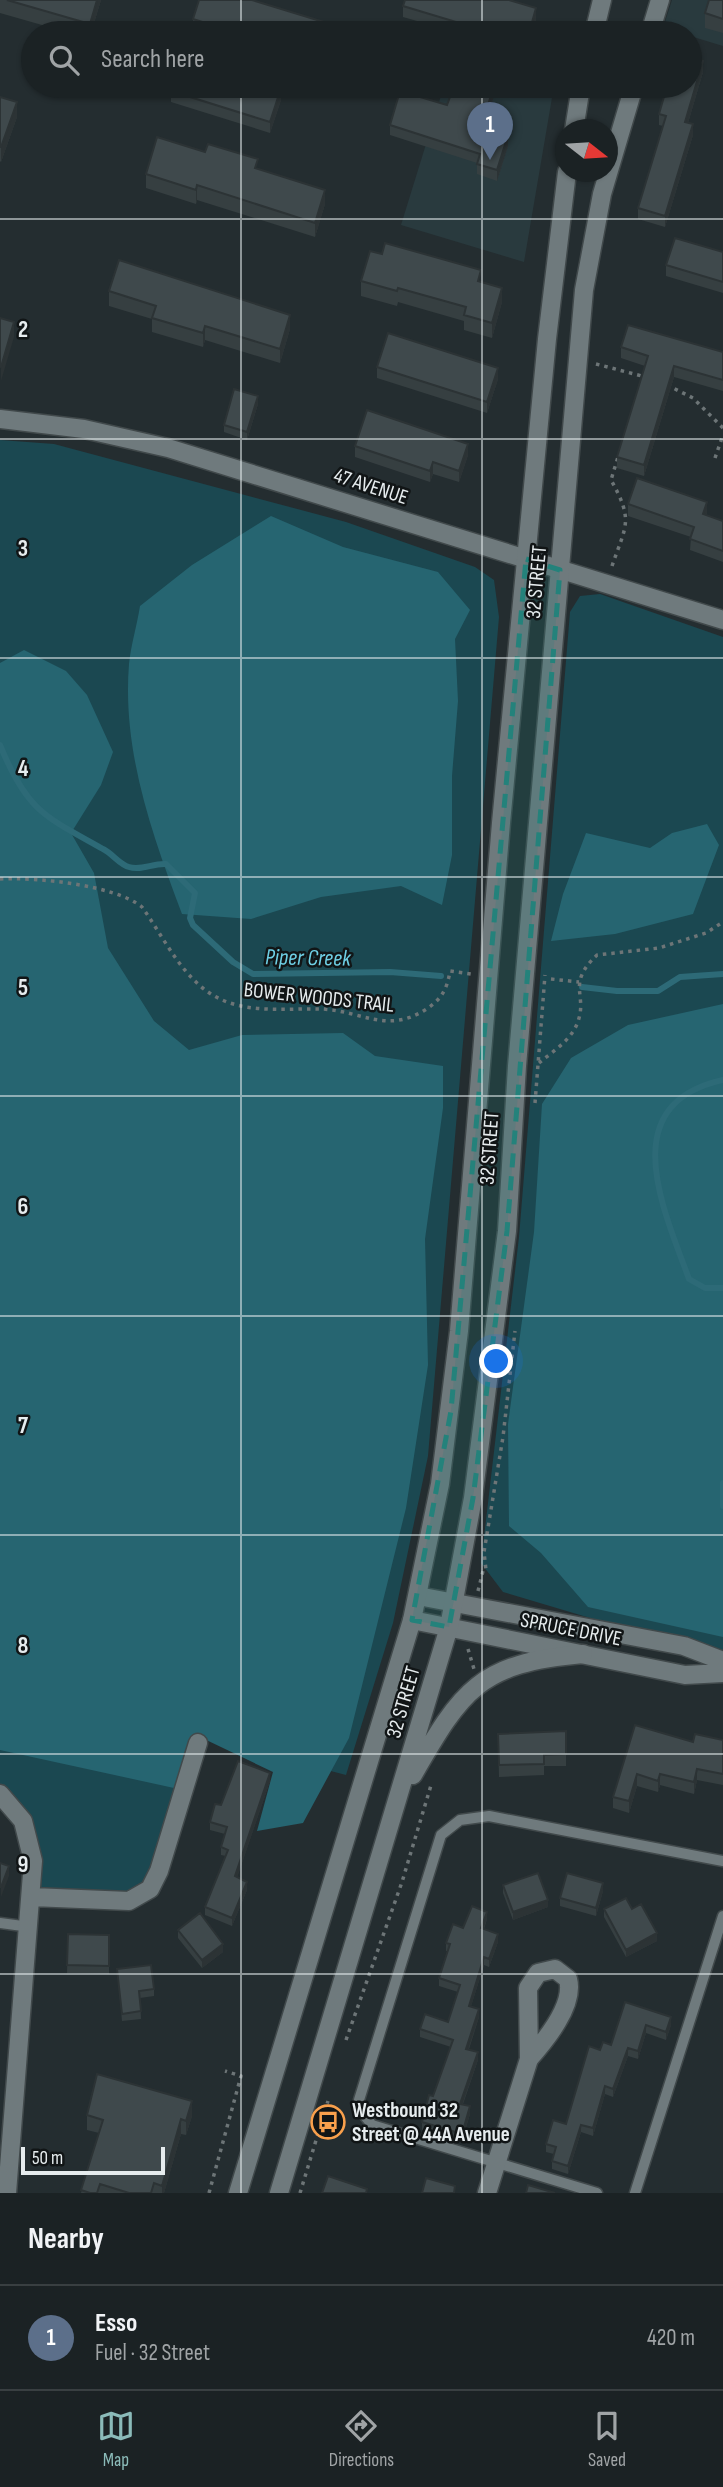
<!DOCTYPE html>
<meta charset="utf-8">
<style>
body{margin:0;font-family:"Sofia Sans Condensed",sans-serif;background:#242a2c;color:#f1f3f6}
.compass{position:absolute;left:555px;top:119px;width:63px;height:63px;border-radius:50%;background:#1b2224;box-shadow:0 2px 5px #0004;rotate:107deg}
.scale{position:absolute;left:21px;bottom:18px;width:144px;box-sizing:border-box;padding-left:7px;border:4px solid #e6ecee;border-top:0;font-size:19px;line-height:24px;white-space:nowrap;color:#e6ecee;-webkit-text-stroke:5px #111516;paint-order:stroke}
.you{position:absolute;left:497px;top:1362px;width:24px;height:24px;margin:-18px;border:5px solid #fff;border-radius:50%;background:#1a73e8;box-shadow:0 0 0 10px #1a73e833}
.badge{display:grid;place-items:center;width:46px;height:46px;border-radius:50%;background:#8bbbb9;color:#fff;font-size:23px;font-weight:700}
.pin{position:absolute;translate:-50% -58px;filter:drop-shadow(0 2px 4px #0008)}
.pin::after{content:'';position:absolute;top:37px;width:24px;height:21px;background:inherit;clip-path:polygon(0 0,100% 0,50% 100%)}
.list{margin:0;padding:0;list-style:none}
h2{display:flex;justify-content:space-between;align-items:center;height:91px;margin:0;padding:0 28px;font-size:30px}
h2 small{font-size:23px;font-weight:400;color:#a0a4a6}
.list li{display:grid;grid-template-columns:46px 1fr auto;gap:21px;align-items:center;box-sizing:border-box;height:105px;padding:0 28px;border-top:2px solid #393f41}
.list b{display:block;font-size:26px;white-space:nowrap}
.list p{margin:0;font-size:23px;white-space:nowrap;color:#a0a4a6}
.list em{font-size:23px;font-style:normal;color:#a0a4a6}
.icon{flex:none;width:38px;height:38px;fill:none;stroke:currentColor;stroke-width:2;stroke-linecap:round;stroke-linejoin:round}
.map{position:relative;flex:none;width:723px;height:2193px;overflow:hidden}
.search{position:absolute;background:#1b2224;box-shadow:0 2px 5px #0004;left:21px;right:21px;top:21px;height:77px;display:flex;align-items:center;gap:18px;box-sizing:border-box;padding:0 24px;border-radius:38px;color:#a0a4a6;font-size:26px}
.sheet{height:196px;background:#1b2224}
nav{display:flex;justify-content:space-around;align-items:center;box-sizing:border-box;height:98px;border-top:2px solid #393f41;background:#1b2224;font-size:19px;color:#a0a4a6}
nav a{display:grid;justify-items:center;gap:4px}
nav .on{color:#8bbbb9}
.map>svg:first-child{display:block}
</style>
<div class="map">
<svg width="723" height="2193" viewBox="0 0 723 2193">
<rect width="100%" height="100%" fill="#242d30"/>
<!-- built -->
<path fill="#293a3e" d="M672 0H723V46L690 36V33L663 28Z
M444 86H554L524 262 401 225Z"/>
<!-- green -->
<path fill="#1b4851" d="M0 440 54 444 346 522 475 567 494 580 499 617 428 1456 393 1623 346 1775 200 1737 143 1895 32 1897 33 1861 0 1794Z
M600 594 723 637V1661L684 1646 503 1592 481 1563 519 1237 570 612 580 596Z"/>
<!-- forest -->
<path fill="#266571" d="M271 516 343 547 438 572 470 610 455 639 458 701 452 776V855L442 905 401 886 321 897 251 919 182 914C152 834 122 751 129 664 131 645 137 625 140 606L192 565Z
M24 650 66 671 87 695 113 752 101 785 71 833 94 873 108 948 154 1021 189 1050 242 1035 343 1033 375 1056 443 1066V1108L425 1239 428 1365 406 1508 349 1738 303 1823 257 1831 273 1772 200 1737 186 1783 174 1788 0 1750V663Z
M707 824 719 845 693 914 615 934 551 941 563 894 586 833 650 848 672 833Z
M723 1004V1637L588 1607 541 1553 509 1526 508 1424 534 1232 542 1104 571 1058 628 1025Z"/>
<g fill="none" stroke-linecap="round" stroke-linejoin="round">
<!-- stream -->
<path stroke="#2d6a77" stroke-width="6" d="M0 745C27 811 44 816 103 849 113 854 119 864 129 867 141 871 153 863 166 864L195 893 190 918 193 925 233 962 253 974 390 972 441 976
M582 987 617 991H658L680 977 723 974
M723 1080C614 1104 663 1208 689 1279L705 1288H723
M723 1483V1506"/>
<defs>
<path id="service" d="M0 1923 30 1927
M597 2193 372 2125 360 2110 359 2100 441 1835 460 1820 489 1816 723 1861
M635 2193 723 1916"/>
<path id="minor" d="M0 1794 23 1821 33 1861 7 2193
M32 1897 129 1901 150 1889 159 1871 198 1743
M487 2193 529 2059 528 1988 538 1973 555 1969 568 1979C575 2005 545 2041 529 2059"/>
<path id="tertiary" d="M0 419 84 429 168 448 723 620
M418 1596 684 1646 723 1661
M412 1620 685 1675 723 1673"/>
<path id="secondary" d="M594 33 602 0
M650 33 660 0
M574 130 581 86
M413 1775C462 1690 479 1663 583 1654
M238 2193 412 1620 440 1484 459 1331 501 823 547 339 567 172
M279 2193 449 1627 473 1498 507 1231 517 1066 584 290 602 194 634 86"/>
</defs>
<!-- service casing -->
<use href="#service" stroke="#41494b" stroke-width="13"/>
<!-- minor casing -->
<use href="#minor" stroke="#41494b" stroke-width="21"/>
<!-- tertiary casing -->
<use href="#tertiary" stroke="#41494b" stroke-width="21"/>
<!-- secondary casing -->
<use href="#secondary" stroke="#41494b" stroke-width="21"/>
<!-- path -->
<path stroke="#6d7577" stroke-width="3.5" stroke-dasharray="3.5 5" stroke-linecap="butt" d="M596 364 642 376
M667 385 693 398 723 428
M715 458 723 435
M612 566C626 525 634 521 611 480L618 457
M0 879C36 877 115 885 142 907 163 936 180 974 211 994 244 1015 286 1008 322 1009 362 1011 386 1034 425 1010 441 1000 447 990 450 971L471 974
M551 979 579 982
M539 1063C552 1052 570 1041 577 1024 589 995 565 985 597 955L659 948 706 933 723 922
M535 1103 545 975
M478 1591 483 1571 486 1570 484 1552 503 1437 515 1331
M468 1649 474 1669
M346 2040 402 1882 432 1782
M209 2193 241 2076 225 2071
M300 2193 328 2101"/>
<!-- service -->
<use href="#service" stroke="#6f7a7d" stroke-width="10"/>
<!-- minor -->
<use href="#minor" stroke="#6f7a7d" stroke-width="18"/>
<!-- tertiary -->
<use href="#tertiary" stroke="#6f7a7d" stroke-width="18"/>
<!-- secondary -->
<use href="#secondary" stroke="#6f7a7d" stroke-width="18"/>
</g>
<!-- wall -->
<path fill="#363f41" d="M0 0H101L91 33H70L0 13Z
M723 0V33L705 28V13Z
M403 6 536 19 532 33H459L403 17Z
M193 19 327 33H201L193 31Z
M703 72 688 123 693 135 665 227 638 219V208L663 126 659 125V114Z
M497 86 484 128 508 146 497 181 477 174V163L390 135V125L447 105Z
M171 91 281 100 270 133 171 102Z
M0 97 17 117 1 162 0 161Z
M258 169 325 204 315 237 197 200 196 204 146 188V174Z
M723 252V293L666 276V265Z
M361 281 481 282 502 302 492 338 464 330V321L398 302 397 306 361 296Z
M109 291 290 329 280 363 205 340 203 347 152 332V319L109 306Z
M621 347 723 352V391L674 377 644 476 617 468V457L645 366 621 358Z
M377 367 498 379 487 413 377 378Z
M258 404 247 440 224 432V425Z
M355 446 468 455 459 482 433 474 430 482 355 457Z
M628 504 707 513 706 515 723 521V562L690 550 691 537 628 516Z
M635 1725 693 1742 723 1740V1785L697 1780 694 1794 660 1785 658 1792 637 1786 629 1813 613 1808V1797Z
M566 1731V1766H544V1775L499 1777 498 1734Z
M270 1781 237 1877 247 1890 232 1926 205 1915V1907L226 1856 221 1855V1847L225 1834 210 1830V1822L221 1805Z
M503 1885 548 1907 513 1920 503 1893Z
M603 1891 596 1916 560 1906V1898Z
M604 1909H632L657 1941 626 1957 604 1917Z
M487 1919 484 1929 498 1942 489 1967 484 1965 471 2006 479 2017 469 2049 478 2060 463 2104 470 2114 462 2141 422 2130V2122L433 2096 451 2047 420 2037V2029L448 2022 458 1992 439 1986V1978L448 1951H446V1943L463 1928Z
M178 1930 223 1952 202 1968 178 1938Z
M68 1934 109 1935V1974L67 1973Z
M117 1969 154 1989V1996L140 1998 141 2019 122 2021Z
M625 2002 671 2025 666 2040 646 2033 638 2059 628 2056 613 2097 605 2094 593 2136 581 2132 568 2174 552 2169V2161L554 2154 546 2152V2144L566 2124 600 2050 611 2045Z
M87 2115 192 2116 186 2135 181 2134 164 2193H81L99 2133 87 2130Z"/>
<!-- shaded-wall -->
<path fill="#2c3335" d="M97 0H101L91 33H90V24Z
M536 8V19L532 33H529Z
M703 61V72L685 133V122Z
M494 86H497L481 138V127Z
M281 88V100L270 133V122Z
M17 102V117L1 162V147Z
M693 124V135L665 227V216Z
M508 135V146L497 181V170Z
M197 185V200L196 204V190Z
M325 190V204L315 237V223Z
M502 288V302L492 338V323Z
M290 315V329L280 363V349Z
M14 322V337L1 381V367Z
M205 326V340L203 347V333Z
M674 366V377L644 476V465Z
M498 368V379L487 413V402Z
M258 396V404L247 440V432Z
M468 444V455L459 482V471Z
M433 462V474L430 482V471Z
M707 502V513L703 525V514Z
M697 1769V1780L694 1794V1782Z
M270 1773V1781L235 1884V1876Z
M637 1774V1786L629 1813V1801Z
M660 1774V1785L658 1792V1781Z
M9 1866V1876L1 1897V1887Z
M247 1882V1890L232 1926V1918Z
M603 1883V1891L596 1916V1908Z
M548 1900V1907L513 1920V1912Z
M487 1912V1919L481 1936V1928Z
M657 1933V1941L626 1957V1950Z
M498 1934V1942L489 1967V1959Z
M223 1944V1952L202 1968V1960Z
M484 1957V1965L469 2013V2006Z
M479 2009V2017L466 2056V2049Z
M671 2017V2025L666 2040V2032Z
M646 2025V2033L638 2059V2051Z
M628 2048V2056L613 2097V2089Z
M478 2052V2060L460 2111V2104Z
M605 2086V2094L593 2136V2128Z
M192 2101V2116L186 2135V2121Z
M470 2106V2114L462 2141V2134Z
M181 2119V2134L164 2193H162V2186Z
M581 2125V2132L568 2174V2166Z"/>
<!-- building -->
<path fill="#3f494c" stroke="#2c3335" stroke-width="2" d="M7 0H97L90 24Z
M199 0H252L327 23 324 33H237L193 19Z
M405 0H509L536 8 529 33H470L473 27 403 6Z
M709 0H723V19L705 13Z
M690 57 703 61 685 122 693 124 665 216 638 208 666 116 659 114 667 86H690Z
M173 86H272L281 88 270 122 171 91Z
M454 86H494L481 127 508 135 497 170 477 164 480 154 390 125 400 91 447 105Z
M0 97 17 102 1 147H0Z
M157 137 205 152 208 144 258 159 255 168 325 190 315 223 197 185 196 190 146 174Z
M675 238 723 252V282L666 265Z
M385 243 481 270 478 281 502 288 492 323 464 315 466 307 398 288 397 291 361 281 370 251 382 254Z
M119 260 290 315 280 349 205 326 203 333 152 318 156 306 109 291Z
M0 318 14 322 1 367 0 366Z
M628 325 723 352V380L674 366 644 465 617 457 648 356 621 347Z
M388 333 498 368 487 402 377 367Z
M234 389 258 396 247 432 224 425Z
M367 410 468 444 459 471 433 462 430 471 355 446Z
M637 478 707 502 703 514 723 521V551L690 539 694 527 628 504Z
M635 1725 693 1742 695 1734 723 1740V1774L697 1769 694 1782 660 1774 658 1781 637 1774 629 1801 613 1797Z
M566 1731V1754L544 1755V1764L499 1765 498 1734Z
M238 1761 270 1773 235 1876 247 1882 232 1918 205 1907 228 1850 221 1847 227 1827 210 1822 215 1804 221 1805Z
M0 1863 9 1866 1 1887H0Z
M538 1873 548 1900 513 1912 503 1885Z
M567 1873 603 1883 596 1908 560 1898Z
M626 1898 632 1909 641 1904 657 1933 626 1950 604 1909Z
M472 1906 487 1912 481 1928 498 1934 489 1959 484 1957 469 2006 479 2009 466 2049 478 2052 460 2104 470 2106 462 2134 422 2122 429 2095 433 2096 453 2040 420 2029 425 2014 448 2022 460 1985 439 1978 450 1944 446 1943 453 1924 463 1928Z
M200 1913 223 1944 202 1960 178 1930Z
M68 1934 109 1935V1966L67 1965Z
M151 1965 154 1989 139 1991 141 2011 122 2014 117 1969Z
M625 2002 671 2017 666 2032 646 2025 638 2051 628 2048 613 2089 605 2086 593 2128 581 2125 568 2166 552 2161 556 2147 546 2144 553 2120 566 2124 589 2046 600 2050 603 2042 611 2045Z
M97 2074 192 2101 186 2121 181 2119 162 2186 154 2183 151 2193H129L100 2184 97 2193H90L81 2190 103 2120 87 2115Z
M328 2176 367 2189 366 2193H322Z
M426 2178 455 2186 454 2193H422Z
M528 2185 555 2193H526Z"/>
<!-- marked area -->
<path fill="#24827b" fill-opacity="0.2" stroke="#24827b" stroke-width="5" stroke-dasharray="14 9" stroke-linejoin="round" d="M526 559 560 570 507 1231 473 1498 449 1627 412 1620 451 1411Z"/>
<!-- grid -->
<path fill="none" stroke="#e6ecee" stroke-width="2" stroke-opacity="0.55" d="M241 0V33M482 0V33M241 86V2193M482 86V2193M0 219H723M0 439H723M0 658H723M0 877H723M0 1096H723M0 1316H723M0 1535H723M0 1754H723M0 1974H723"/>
<!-- icons -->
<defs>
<symbol id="bus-ring" viewBox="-11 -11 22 22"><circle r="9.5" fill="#111516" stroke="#f9a04c" stroke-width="1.5"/><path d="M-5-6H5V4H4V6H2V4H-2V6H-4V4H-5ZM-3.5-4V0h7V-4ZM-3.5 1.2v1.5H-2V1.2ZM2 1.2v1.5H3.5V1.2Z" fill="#f9a04c"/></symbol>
</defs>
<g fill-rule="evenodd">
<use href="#bus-ring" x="309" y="2103" width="38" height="38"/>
</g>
<g text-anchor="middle" stroke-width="5" stroke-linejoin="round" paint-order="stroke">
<!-- street labels -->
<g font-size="21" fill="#e6ecee" stroke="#111516">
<text transform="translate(371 486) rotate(18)" y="7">47 AVENUE</text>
<text transform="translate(536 582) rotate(-85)" y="7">32 STREET</text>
<text transform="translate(319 997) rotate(6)" y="7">BOWER WOODS TRAIL</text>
<text transform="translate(489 1148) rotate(-86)" y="7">32 STREET</text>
<text transform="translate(571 1629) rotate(11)" y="7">SPRUCE DRIVE</text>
<text transform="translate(403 1702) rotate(-74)" y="7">32 STREET</text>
</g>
<!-- poi labels -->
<g font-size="21" font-weight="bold" fill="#e6ecee" stroke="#111516" text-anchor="start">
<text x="352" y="2117">Westbound 32<tspan x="352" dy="24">Street @ 44A Avenue</tspan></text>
</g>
<!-- water labels -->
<g font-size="23" font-style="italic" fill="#6ecfe4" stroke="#111516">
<text transform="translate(308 957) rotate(1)" y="8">Piper Creek</text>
</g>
</g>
<g font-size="23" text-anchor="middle" font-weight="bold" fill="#e6ecee" stroke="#111516" stroke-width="5" stroke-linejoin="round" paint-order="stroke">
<text x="23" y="337">2</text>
<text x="23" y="556">3</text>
<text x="23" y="776">4</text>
<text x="23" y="995">5</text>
<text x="23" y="1214">6</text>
<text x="23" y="1433">7</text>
<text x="23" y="1653">8</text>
<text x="23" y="1872">9</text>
</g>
</svg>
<svg class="compass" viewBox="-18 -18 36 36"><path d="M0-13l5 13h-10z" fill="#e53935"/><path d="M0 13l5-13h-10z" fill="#a0a4a6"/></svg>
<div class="scale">50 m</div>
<div class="you"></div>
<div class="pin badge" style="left:490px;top:160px;background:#5c6f8a">1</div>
<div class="search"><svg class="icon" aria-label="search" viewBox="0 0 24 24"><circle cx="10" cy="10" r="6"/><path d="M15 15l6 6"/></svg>Search here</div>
</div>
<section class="sheet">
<h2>Nearby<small></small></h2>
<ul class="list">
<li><span class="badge" style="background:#5c6f8a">1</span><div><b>Esso</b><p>Fuel · 32 Street</p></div><em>420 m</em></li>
</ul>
</section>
<nav>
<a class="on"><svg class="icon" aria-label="map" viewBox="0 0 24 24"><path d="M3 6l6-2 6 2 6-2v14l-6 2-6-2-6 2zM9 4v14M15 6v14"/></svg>Map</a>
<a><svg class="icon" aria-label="directions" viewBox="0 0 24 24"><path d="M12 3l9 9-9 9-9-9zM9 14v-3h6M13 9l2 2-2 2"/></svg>Directions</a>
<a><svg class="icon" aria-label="saved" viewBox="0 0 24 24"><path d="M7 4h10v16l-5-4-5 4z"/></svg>Saved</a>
</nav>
